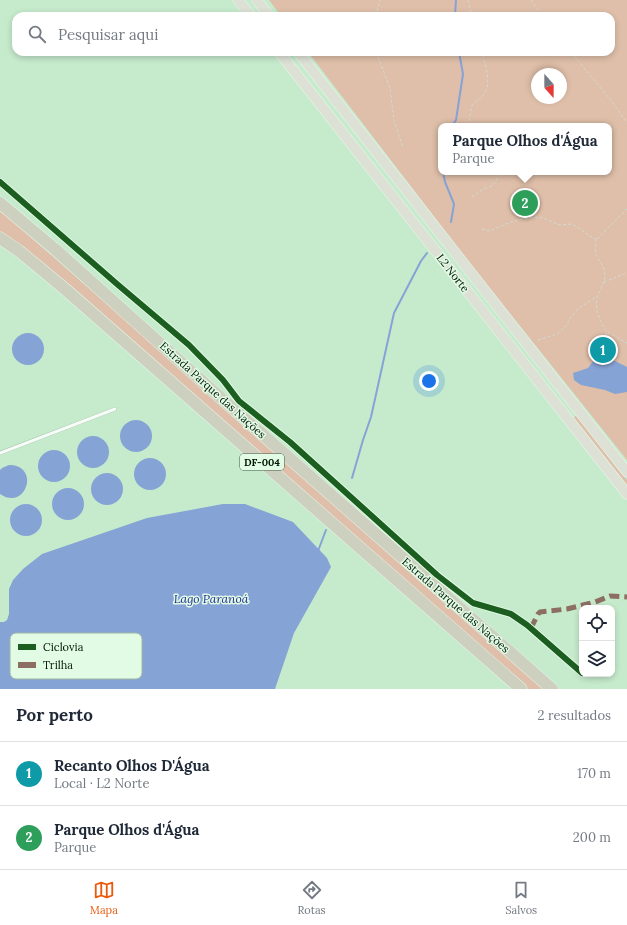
<!DOCTYPE html>
<html lang="pt">
<meta charset="utf-8">
<style>
body{margin:0;font-family:Lora,serif;background:#f6f6f7;color:#1f2937}
.controls{position:absolute;right:12px;bottom:12px;display:grid;overflow:hidden;border-radius:8px;box-shadow:0 2px 6px #0003}
.controls button{width:36px;height:36px;display:grid;place-items:center;padding:0;border:0;border-bottom:1px solid #e0e1e3;background:#fff;color:#1f2937;font:20px sans-serif}
.compass{position:absolute;left:531px;top:68px;width:36px;height:36px;border-radius:50%;background:#fff;box-shadow:0 2px 6px #0003;rotate:159deg}
.you{position:absolute;left:429px;top:381px;width:14px;height:14px;margin:-10px;border:3px solid #fff;border-radius:50%;background:#1a73e8;box-shadow:0 0 0 6px #1a73e833}
.badge{display:grid;place-items:center;width:26px;height:26px;border-radius:50%;background:#ea580c;color:#fff;font-size:13px;font-weight:700}
.pin{position:absolute;translate:-50% -50%;border:2px solid #fff;box-shadow:0 1px 4px #0006}
.popup{position:absolute;left:438px;top:123px;width:174px;height:52px;box-sizing:border-box;display:grid;place-content:center;border-radius:8px;background:#fff;filter:drop-shadow(0 1px 3px #0005);font-size:13px;white-space:nowrap;color:#747a83}
.popup b{font-size:15px;color:#1f2937}
.popup::after{content:'';position:absolute;left:50%;top:100%;margin-left:-8px;border:8px solid transparent;border-top-color:#fff}
.list{margin:0;padding:0;list-style:none}
h2{display:flex;justify-content:space-between;align-items:center;height:52px;margin:0;padding:0 16px;font-size:17px}
h2 small{font-size:13px;font-weight:400;color:#747a83}
.list li{display:grid;grid-template-columns:26px 1fr auto;gap:12px;align-items:center;box-sizing:border-box;height:64px;padding:0 16px;border-top:1px solid #e0e1e3}
.list b{display:block;font-size:15px;white-space:nowrap}
.list p{margin:0;font-size:13px;white-space:nowrap;color:#747a83}
.list em{font-size:13px;font-style:normal;color:#747a83}
.icon{flex:none;width:22px;height:22px;fill:none;stroke:currentColor;stroke-width:2;stroke-linecap:round;stroke-linejoin:round}
.map{position:relative;flex:none;width:627px;height:689px;overflow:hidden}
.search{position:absolute;background:#fff;box-shadow:0 2px 6px #0003;left:12px;right:12px;top:12px;height:44px;display:flex;align-items:center;gap:10px;box-sizing:border-box;padding:0 14px;border-radius:12px;color:#747a83;font-size:15px}
.sheet{height:180px;background:#fff}
nav{display:flex;justify-content:space-around;align-items:center;box-sizing:border-box;height:56px;border-top:1px solid #e0e1e3;background:#fff;font-size:11px;color:#747a83}
nav a{display:grid;justify-items:center;gap:2px}
nav .on{color:#ea580c}
.map>svg:first-child{display:block}
</style>
<div class="map">
<svg width="627" height="689" viewBox="0 0 627 689">
<rect width="100%" height="100%" fill="#c6eacc"/>
<!-- green -->
<path fill="#dfbfa9" fill-rule="evenodd" d="M269 0H627V460L468 261 308 52H611V16H281ZM537 74H561V98H537ZM441 126H609V172H441Z
M0 210 544 689H528L76 290 35 256 0 233Z
M575 416 578 417 627 480V485L574 418Z"/>
<!-- water -->
<path fill="#86a3d6" d="M12 349a16 16 0 1 1 32 0a16 16 0 1 1-32 0Z
M603 357 613 360 627 367V392L615 394 605 390 581 385 574 380 573 373 588 368 594 360Z
M120 436a16 16 0 1 1 32 0a16 16 0 1 1-32 0Z
M77 452a16 16 0 1 1 32 0a16 16 0 1 1-32 0Z
M38 466a16 16 0 1 1 32 0a16 16 0 1 1-32 0Z
M134 474a16 16 0 1 1 32 0a16 16 0 1 1-32 0Z
M9 465C41 465 26 512 0 494V470L2 468Z
M91 489a16 16 0 1 1 32 0a16 16 0 1 1-32 0Z
M52 504a16 16 0 1 1 32 0a16 16 0 1 1-32 0Z
M10 520a16 16 0 1 1 32 0a16 16 0 1 1-32 0Z
M223 504H245L293 522 327 558 331 567 294 633 275 689H0V622H4L7 620 9 614V589L13 580 23 569 42 554 147 518Z"/>
<g fill="none" stroke-linecap="round" stroke-linejoin="round">
<!-- stream -->
<path stroke="#86a3d6" stroke-width="2" d="M455 16 456 0
M452 126 456 120 463 74 459 52
M441 153V162
M443 172 445 182 454 204 451 222
M352 478 363 440 371 417 394 313 421 261 427 253
M318 551 326 530"/>
<defs>
<path id="lane" d="M0 453 115 409"/>
<path id="primary" d="M238 0 251 16
M257 0 269 16
M279 52 627 494
M298 52 627 472"/>
<path id="highway" d="M0 203 56 250 213 391 552 689
M0 238 19 251 66 290 521 689"/>
</defs>
<!-- lane casing -->
<use href="#lane" stroke="#abc7b0" stroke-width="4"/>
<!-- primary casing -->
<use href="#primary" stroke="#e5f6e8" stroke-width="11"/>
<!-- highway casing -->
<use href="#highway" stroke="#e5f6e8" stroke-width="13"/>
<!-- path -->
<path stroke="#d0dbd2" stroke-width="1" stroke-dasharray="3 2" stroke-linecap="butt" d="M468 0 472 16
M531 0 543 16
M376 16 380 0
M377 52 378 57 390 88 394 121 403 148
M571 52 613 103 627 123
M468 126 472 105C476 101 481 99 484 94 492 83 485 64 482 52
M472 197 483 189 492 186 496 181 500 172
M482 229 490 231C504 224 527 215 543 218 549 220 555 224 561 225 565 225 569 223 573 225 583 229 587 236 596 239
M596 239C596 244 595 251 596 255 599 261 605 267 605 274 605 282 601 288 598 295 593 307 600 322 607 332L605 338 606 345 604 356
M597 239 627 209
M604 282 627 273
M608 332 625 342 627 343
M538 340 557 334 566 326 571 317 579 308 596 297"/>
<!-- lane -->
<use href="#lane" stroke="#f6fcf7" stroke-width="3"/>
<!-- primary -->
<use href="#primary" stroke="#dde1d5" stroke-width="10"/>
<!-- highway -->
<use href="#highway" stroke="#cdcfbf" stroke-width="12"/>
<!-- quiet -->
<path stroke="#8d6e63" stroke-width="5" stroke-dasharray="10 5" stroke-linecap="butt" d="M531 628 538 614 540 612 567 609 595 602 610 596 627 597"/>
<defs>
<path id="cycleway" d="M0 182 117 284 189 345 223 380 239 401 290 442 437 575 473 603 511 614 527 625 582 673"/>
</defs>
<!-- cycleway casing -->
<use href="#cycleway" stroke="#e1fbe5" stroke-width="8"/>
<!-- cycleway -->
<use href="#cycleway" stroke="#1b5e20" stroke-width="6"/>
</g>
<g text-anchor="middle" stroke-width="3" stroke-linejoin="round" paint-order="stroke">
<!-- shield labels -->
<rect fill="#e1fbe5" stroke="#445947" stroke-width="1" x="240" y="454" width="44" height="16" rx="3"/>
<g font-size="10" font-weight="bold" fill="#001403">
<text x="262" y="466">DF-004</text>
</g>
<!-- street labels -->
<g font-size="11" fill="#001403" stroke="#e1fbe5">
<text transform="translate(453 273) rotate(52)" y="4">L2 Norte</text>
<text transform="translate(213 390) rotate(42)" y="4">Estrada Parque das Nações</text>
<text transform="translate(456 605) rotate(41)" y="4">Estrada Parque das Nações</text>
</g>
<!-- water labels -->
<g font-size="12" font-style="italic" fill="#1f2e91" stroke="#e1fbe5">
<text x="211" y="603">Lago Paranoá</text>
</g>
</g>
<!-- legend -->
<rect x="10" y="633" width="132" height="46" rx="6" fill="#e1fbe5" stroke="#9eb6a1" stroke-width="1"/>
<rect x="18" y="644" width="18" height="6" fill="#1b5e20"/>
<rect x="18" y="662" width="18" height="6" fill="#8d6e63"/>
<g font-size="11" fill="#001403">
<text x="43" y="651">Ciclovia</text>
<text x="43" y="669">Trilha</text>
</g>
</svg>
<div class="controls">
<button><svg class="icon" aria-label="locate" viewBox="0 0 24 24"><circle cx="12" cy="12" r="6"/><path d="M12 2v4M12 18v4M2 12h4M18 12h4"/></svg></button>
<button><svg class="icon" aria-label="layers" viewBox="0 0 24 24"><path d="M12 4l9 5-9 5-9-5zM3 14l9 5 9-5"/></svg></button>
</div>
<svg class="compass" viewBox="-18 -18 36 36"><path d="M0-13l5 13h-10z" fill="#e53935"/><path d="M0 13l5-13h-10z" fill="#747a83"/></svg>
<div class="you"></div>
<div class="pin badge" style="left:603px;top:350px;background:#0f9aa8">1</div>
<div class="pin badge" style="left:525px;top:203px;background:#2e9e5b">2</div>
<div class="popup"><b>Parque Olhos d'Água</b>Parque</div>
<div class="search"><svg class="icon" aria-label="search" viewBox="0 0 24 24"><circle cx="10" cy="10" r="6"/><path d="M15 15l6 6"/></svg>Pesquisar aqui</div>
</div>
<section class="sheet">
<h2>Por perto<small>2 resultados</small></h2>
<ul class="list">
<li><span class="badge" style="background:#0f9aa8">1</span><div><b>Recanto Olhos D'Água</b><p>Local · L2 Norte</p></div><em>170 m</em></li>
<li><span class="badge" style="background:#2e9e5b">2</span><div><b>Parque Olhos d'Água</b><p>Parque</p></div><em>200 m</em></li>
</ul>
</section>
<nav>
<a class="on"><svg class="icon" aria-label="map" viewBox="0 0 24 24"><path d="M3 6l6-2 6 2 6-2v14l-6 2-6-2-6 2zM9 4v14M15 6v14"/></svg>Mapa</a>
<a><svg class="icon" aria-label="directions" viewBox="0 0 24 24"><path d="M12 3l9 9-9 9-9-9zM9 14v-3h6M13 9l2 2-2 2"/></svg>Rotas</a>
<a><svg class="icon" aria-label="saved" viewBox="0 0 24 24"><path d="M7 4h10v16l-5-4-5 4z"/></svg>Salvos</a>
</nav>
